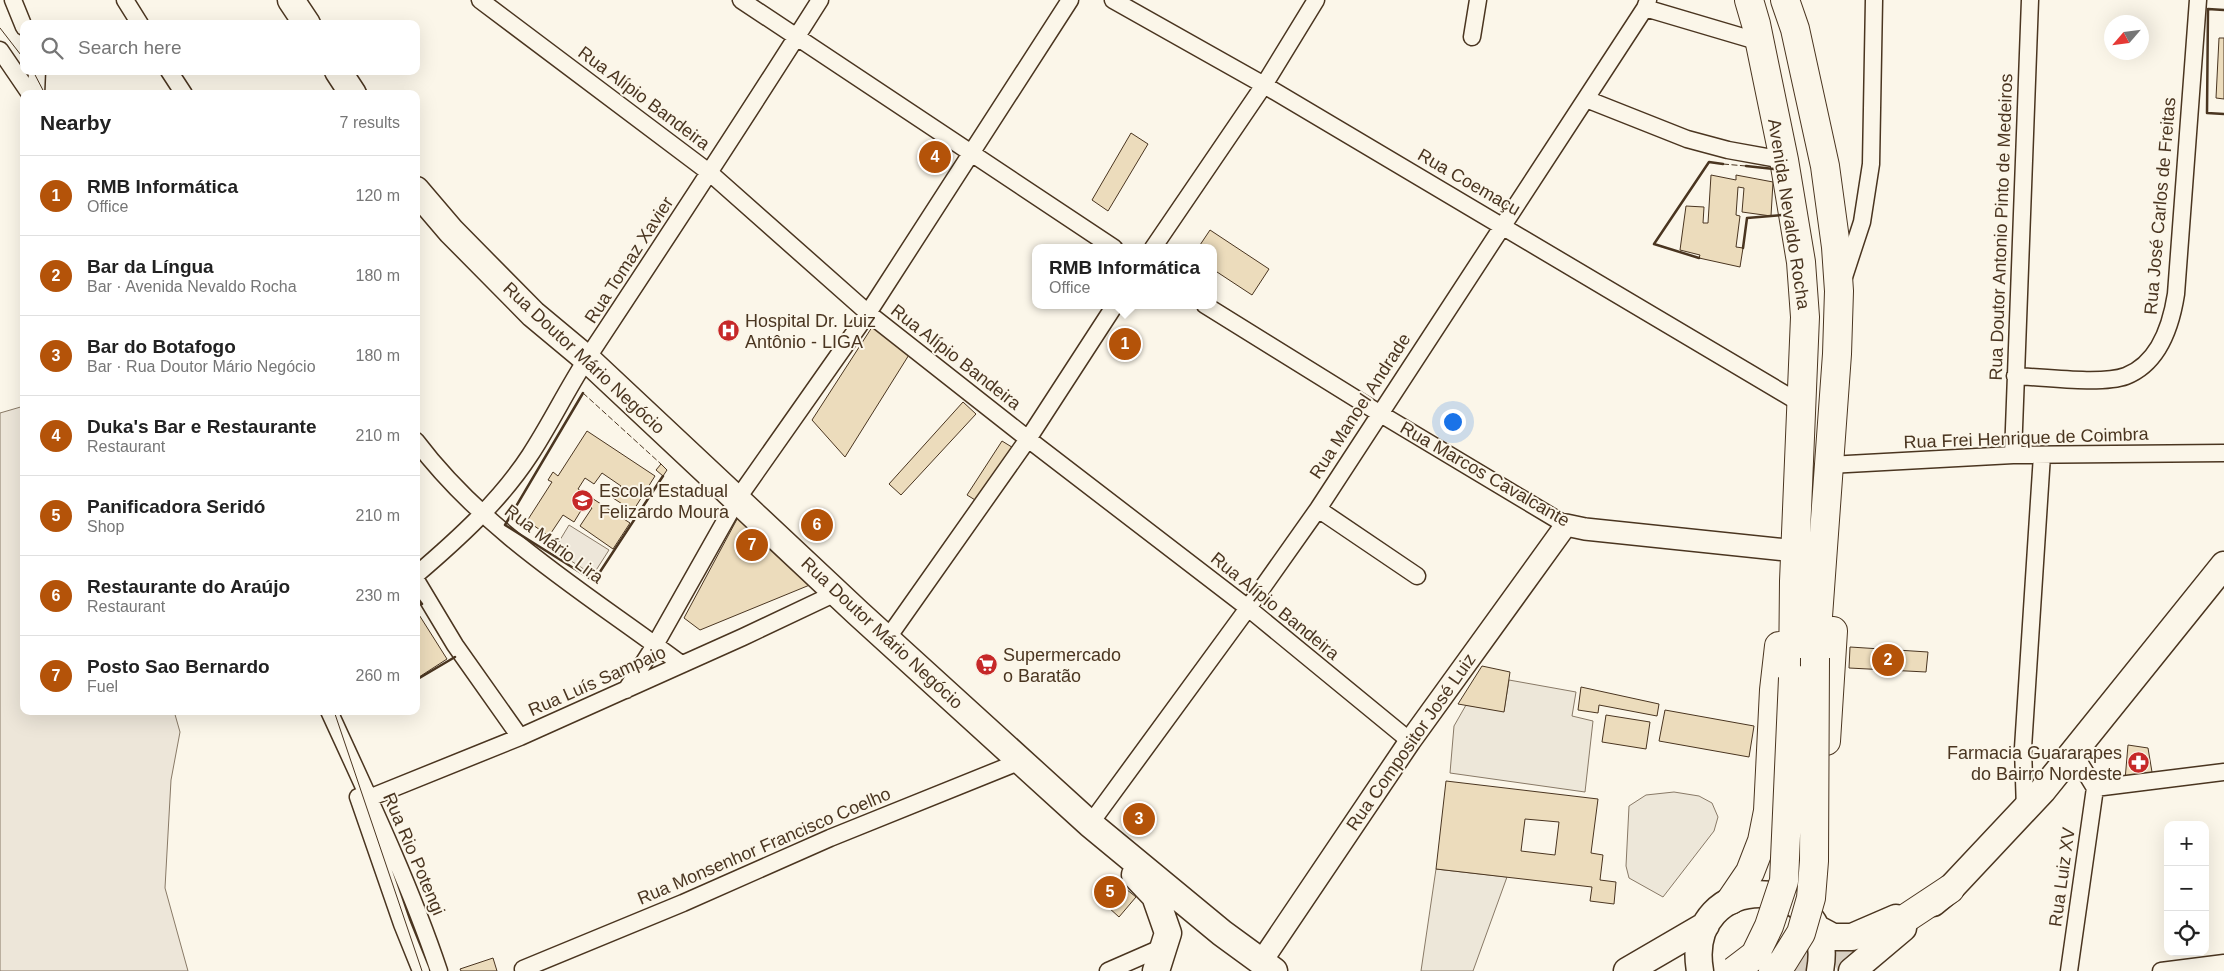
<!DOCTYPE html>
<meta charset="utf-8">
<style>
body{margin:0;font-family:Helvetica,sans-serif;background:#f2f2f2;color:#222}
.controls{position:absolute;right:15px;bottom:15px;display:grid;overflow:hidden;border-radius:10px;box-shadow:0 5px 20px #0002}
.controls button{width:45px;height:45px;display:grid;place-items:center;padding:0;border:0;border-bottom:1px solid #e0e0e0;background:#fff;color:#222;font:25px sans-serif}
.compass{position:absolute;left:2104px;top:15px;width:45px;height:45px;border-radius:50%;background:#fff;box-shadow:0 5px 20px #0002;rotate:242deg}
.you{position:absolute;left:1452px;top:421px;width:18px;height:18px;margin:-12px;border:4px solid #fff;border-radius:50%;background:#1a73e8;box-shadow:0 0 0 8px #1a73e833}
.badge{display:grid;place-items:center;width:32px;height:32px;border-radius:50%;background:#b45309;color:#fff;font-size:16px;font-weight:700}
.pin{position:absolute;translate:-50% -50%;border:2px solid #fff;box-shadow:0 1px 5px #0006}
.popup{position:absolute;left:1032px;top:244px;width:185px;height:65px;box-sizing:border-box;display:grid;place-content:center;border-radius:10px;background:#fff;filter:drop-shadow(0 1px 4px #0005);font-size:16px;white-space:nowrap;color:#767676}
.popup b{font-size:19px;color:#222}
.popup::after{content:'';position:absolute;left:50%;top:100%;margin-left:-10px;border:10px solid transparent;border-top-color:#fff}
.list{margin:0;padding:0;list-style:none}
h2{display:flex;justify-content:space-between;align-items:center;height:65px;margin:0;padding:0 20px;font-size:21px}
h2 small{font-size:16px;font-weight:400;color:#767676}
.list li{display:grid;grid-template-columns:32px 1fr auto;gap:15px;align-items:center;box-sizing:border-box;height:80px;padding:0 20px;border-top:1px solid #e0e0e0}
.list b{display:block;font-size:19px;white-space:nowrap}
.list p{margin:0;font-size:16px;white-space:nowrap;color:#767676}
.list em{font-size:16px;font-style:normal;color:#767676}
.icon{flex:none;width:28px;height:28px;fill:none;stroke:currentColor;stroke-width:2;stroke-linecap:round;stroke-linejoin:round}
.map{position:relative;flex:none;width:2224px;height:971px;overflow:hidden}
.search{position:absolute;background:#fff;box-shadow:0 5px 20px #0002;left:20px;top:20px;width:400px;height:55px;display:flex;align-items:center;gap:12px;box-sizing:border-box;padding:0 18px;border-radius:10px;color:#767676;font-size:19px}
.panel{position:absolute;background:#fff;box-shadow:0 5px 20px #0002;left:20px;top:90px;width:400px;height:625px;border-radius:10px}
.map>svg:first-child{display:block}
</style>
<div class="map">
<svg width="2224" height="971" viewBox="0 0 2224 971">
<rect width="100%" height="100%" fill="#fbf6e9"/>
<!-- green -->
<path fill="#ede6d9" stroke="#887966" d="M24 406V711H174L180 732 171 780 165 888 188 971H0V413Z
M569 525 609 550 593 575 554 550Z"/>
<!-- parking -->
<path fill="#ede7d9" stroke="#887966" d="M1509 680 1576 692 1572 716 1593 721 1585 792 1450 773 1454 726 1466 705 1504 711Z
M1674 792 1699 796 1712 803 1718 817 1714 831 1663 897 1629 878 1626 866 1629 806 1646 795Z
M1436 869 1507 877 1473 971H1421Z"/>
<!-- building -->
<path fill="#ecdcbc" stroke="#4a3520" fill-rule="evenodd" d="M2219 38H2224V99L2216 98Z
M1131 133 1148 144 1108 211 1092 200Z
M1711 175 1736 180V175L1773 182 1771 216 1742 212 1744 188 1738 187 1736 215 1740 216 1736 247 1743 248 1740 267 1699 258 1700 255 1680 250 1686 206 1704 207 1703 223H1708Z
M1210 230 1269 269 1252 295 1214 270V248H1198Z
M876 321 912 350 845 457 812 420Z
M963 402 976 414 901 495 889 484Z
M587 431 655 476 633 511 613 498 621 486 602 473 594 484 585 478 578 489 630 523 613 549 580 526 592 508 585 504 574 522 563 515 549 536 527 521 552 482 548 480 553 472 558 476Z
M1002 441 1015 449 980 503 967 495Z
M661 464 667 470 663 476 656 470Z
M743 508 817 582 700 630 684 618Z
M416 610 447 659 416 679Z
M1850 647 1928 652 1926 672 1849 668Z
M1482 666 1510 672 1504 712 1458 704Z
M1581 687 1659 704 1657 716 1599 705 1598 713 1578 710Z
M1665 710 1754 726 1749 757 1659 741Z
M1606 715 1650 722 1646 749 1602 742Z
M2128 745 2148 748 2153 778 2125 780Z
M1446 781 1598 799 1591 853 1603 855 1600 880 1616 882 1614 904 1590 901 1592 887 1436 869ZM1525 819 1559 822 1555 855 1521 851Z
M1113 878 1126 889 1108 907 1095 895Z
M1126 889 1136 897 1119 917 1108 907Z
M493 958 497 971H461L460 969Z"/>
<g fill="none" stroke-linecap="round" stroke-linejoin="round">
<!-- trunk-tunnel -->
<path stroke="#d8cfc1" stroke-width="28" stroke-dasharray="28 14" stroke-linecap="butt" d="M1793 971 1841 954 1876 938"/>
<defs>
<path id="minor" d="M13 0 24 27
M125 0 140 24
M480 0 710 173 868 313 1028 439 1248 608 1410 741
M741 0 1114 248
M1113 0 1264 85 1800 403
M1645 8 1760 42
M1472 37 1478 0
M0 50 30 94
M169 71 184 94
M36 94 37 71
M1586 99 1687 139 1728 150 1784 160
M1153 248 1264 85 1316 0
M1844 277 1862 222 1871 164 1874 0
M1205 305 1379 413 1566 525
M2015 376C2042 377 2102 385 2126 376 2159 363 2171 326 2176 294L2198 0
M416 441C486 534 589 595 681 664
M2013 455 2030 0
M1829 465 2013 455 2224 453
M1318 509 1417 576
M416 575C458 539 500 501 530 455 551 423 567 389 588 357 666 239 744 120 820 0
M416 580 455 645 520 737
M887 639 1028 439 1115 305
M626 690 655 645 738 498 868 313 1070 0
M329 711C368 796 409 882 439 971
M2095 788 2224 772
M358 797 402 924 421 971
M369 798 520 737 743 637 838 592
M2025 810 2023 748 2042 455
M1090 824 1248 608 1318 509 1645 8 1648 0
M523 969 683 903 830 838 1021 761
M1108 971 1163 947
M2069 971 2095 788 2073 752
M2161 971 2224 963"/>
<path id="tertiary" d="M1261 962 1410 741 1566 525 1585 529 1796 551"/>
<path id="primary" d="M291 0 307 24
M338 71 353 94
M416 190 451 231 533 314 587 359 858 613 1090 824 1222 933 1274 971
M1135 875 1155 896 1168 933 1156 971
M1933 903 1950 889 2043 790 2224 565
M1818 929 1833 937H1852L1896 918
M1627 971 1706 925
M1700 971C1682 868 1839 869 1820 971
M1852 971 1903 928"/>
<path id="trunk" d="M1749 0 1756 24 1784 160 1801 262 1805 317 1794 581 1793 678
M1785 0 1795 29 1825 166 1836 247 1839 291 1837 354 1815 658
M1826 741 1833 631
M1731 900 1750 872 1762 841 1768 811 1774 690 1779 646
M1876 938 1950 889"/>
</defs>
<!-- minor casing -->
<use href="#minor" stroke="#4a3520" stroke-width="19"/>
<!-- tertiary casing -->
<use href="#tertiary" stroke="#4a3520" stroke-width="24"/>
<!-- primary casing -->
<use href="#primary" stroke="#4a3520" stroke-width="29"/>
<!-- trunk casing -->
<use href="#trunk" stroke="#4a3520" stroke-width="30"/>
<!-- minor -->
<use href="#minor" stroke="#fbf6e9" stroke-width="16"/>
<!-- tertiary -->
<use href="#tertiary" stroke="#fbf6e9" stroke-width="21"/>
<!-- primary -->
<use href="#primary" stroke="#fbf6e9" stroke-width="26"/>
<!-- trunk -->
<use href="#trunk" stroke="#fbf6e9" stroke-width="28"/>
<!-- tram -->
<path stroke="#4a3520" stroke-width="1" d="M0 28 24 59
M33 71 45 94
M334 711 422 971"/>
<defs>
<path id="trunk-bridge" d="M1734 971 1755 955 1769 926 1784 881 1793 678
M1773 971 1783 962 1801 933 1811 898 1814 861 1815 658"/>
</defs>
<!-- trunk-bridge casing -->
<use href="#trunk-bridge" stroke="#4a3520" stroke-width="30" stroke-linecap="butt"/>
<!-- trunk-bridge -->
<use href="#trunk-bridge" stroke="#fbf6e9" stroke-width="28"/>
<!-- fence -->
<path stroke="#4a3520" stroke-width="1" stroke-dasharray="6 2.5" stroke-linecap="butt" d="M1723 164 1746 166
M583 393 661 464"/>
<!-- wall -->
<path stroke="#4a3520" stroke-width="2.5" d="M2224 10 2208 9 2207 113 2224 114
M1746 166 1774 169
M1743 248 1747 218 1782 215
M1699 258 1654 244 1709 162 1723 164
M583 393 505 525 594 581 663 476
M416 596 422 604
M416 680 455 657"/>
</g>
<!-- icons -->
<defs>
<symbol id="hospital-disc" viewBox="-11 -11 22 22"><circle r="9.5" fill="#c62828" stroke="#fbf6e9"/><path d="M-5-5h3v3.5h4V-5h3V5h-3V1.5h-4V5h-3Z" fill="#fff"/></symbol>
<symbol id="school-disc" viewBox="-11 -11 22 22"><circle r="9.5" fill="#c62828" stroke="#fbf6e9"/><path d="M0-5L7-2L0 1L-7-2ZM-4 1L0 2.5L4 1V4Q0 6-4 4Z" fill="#fff"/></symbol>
<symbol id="supermarket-disc" viewBox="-11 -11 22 22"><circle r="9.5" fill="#c62828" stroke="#fbf6e9"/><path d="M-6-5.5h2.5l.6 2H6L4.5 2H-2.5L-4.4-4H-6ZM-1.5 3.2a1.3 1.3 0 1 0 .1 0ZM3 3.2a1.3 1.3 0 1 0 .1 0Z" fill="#fff"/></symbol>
<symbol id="pharmacy-disc" viewBox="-11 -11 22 22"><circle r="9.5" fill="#c62828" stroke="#fbf6e9"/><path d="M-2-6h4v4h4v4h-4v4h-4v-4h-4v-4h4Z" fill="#fff"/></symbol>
</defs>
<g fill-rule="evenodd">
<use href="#hospital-disc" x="716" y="318" width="25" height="25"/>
<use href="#school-disc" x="570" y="488" width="25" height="25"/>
<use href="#supermarket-disc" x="974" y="652" width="25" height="25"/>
<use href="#pharmacy-disc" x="2126" y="750" width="25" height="25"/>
</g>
<g text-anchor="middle" stroke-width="4" stroke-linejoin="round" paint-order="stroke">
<!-- street labels -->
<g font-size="18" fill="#4a3520" stroke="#fbf6e9">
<text transform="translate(644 98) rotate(37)" y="6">Rua Alípio Bandeira</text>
<text transform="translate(1469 182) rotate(30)" y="6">Rua Coemaçu</text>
<text transform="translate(2160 206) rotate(-85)" y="6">Rua José Carlos de Freitas</text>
<text transform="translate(1789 214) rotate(81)" y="6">Avenida Nevaldo Rocha</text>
<text transform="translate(2001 227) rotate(-88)" y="6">Rua Doutor Antonio Pinto de Medeiros</text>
<text transform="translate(629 260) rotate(-57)" y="6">Rua Tomaz Xavier</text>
<text transform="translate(956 357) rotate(38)" y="6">Rua Alípio Bandeira</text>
<text transform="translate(584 358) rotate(43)" y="6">Rua Doutor Mário Negócio</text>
<text transform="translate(1360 406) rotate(-57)" y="6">Rua Manoel Andrade</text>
<text transform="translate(2026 438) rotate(-2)" y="6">Rua Frei Henrique de Coimbra</text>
<text transform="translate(1485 474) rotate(30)" y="6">Rua Marcos Cavalcante</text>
<text transform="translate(554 544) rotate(37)" y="6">Rua Mário Lira</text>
<text transform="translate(1275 606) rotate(39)" y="6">Rua Alípio Bandeira</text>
<text transform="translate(882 633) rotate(43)" y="6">Rua Doutor Mário Negócio</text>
<text transform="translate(597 681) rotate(-24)" y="6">Rua Luís Sampaio</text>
<text transform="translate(1411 742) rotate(-55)" y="6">Rua Compositor José Luiz</text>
<text transform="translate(764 846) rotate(-23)" y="6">Rua Monsenhor Francisco Coelho</text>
<text transform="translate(414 854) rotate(67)" y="6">Rua Rio Potengi</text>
<text transform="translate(2062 877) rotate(-82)" y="6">Rua Luiz XV</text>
</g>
<!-- poi labels -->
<g font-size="18" fill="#4a3520" stroke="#fbf6e9" text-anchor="start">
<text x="745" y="327">Hospital Dr. Luiz<tspan x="745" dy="21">Antônio - LIGA</tspan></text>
<text x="599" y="497">Escola Estadual<tspan x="599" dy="21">Felizardo Moura</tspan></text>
<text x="1003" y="661">Supermercado<tspan x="1003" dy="21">o Baratão</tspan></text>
<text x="2122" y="759" text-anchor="end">Farmacia Guararapes<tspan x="2122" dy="21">do Bairro Nordeste</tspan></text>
</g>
</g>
</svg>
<div class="controls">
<button>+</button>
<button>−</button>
<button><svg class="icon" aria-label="locate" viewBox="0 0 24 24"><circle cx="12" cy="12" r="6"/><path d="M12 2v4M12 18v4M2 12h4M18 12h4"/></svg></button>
</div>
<svg class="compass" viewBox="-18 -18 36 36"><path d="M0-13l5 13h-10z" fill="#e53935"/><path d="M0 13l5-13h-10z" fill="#767676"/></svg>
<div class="you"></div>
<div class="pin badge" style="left:1125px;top:344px">1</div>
<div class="popup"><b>RMB Informática</b>Office</div>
<div class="pin badge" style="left:1888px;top:660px">2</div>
<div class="pin badge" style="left:1139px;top:819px">3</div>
<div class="pin badge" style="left:935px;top:157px">4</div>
<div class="pin badge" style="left:1110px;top:892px">5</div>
<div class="pin badge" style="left:817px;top:525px">6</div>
<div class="pin badge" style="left:752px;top:545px">7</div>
<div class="search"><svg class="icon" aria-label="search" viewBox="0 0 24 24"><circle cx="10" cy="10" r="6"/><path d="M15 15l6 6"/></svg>Search here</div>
<section class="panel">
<h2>Nearby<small>7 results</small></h2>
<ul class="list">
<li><span class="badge">1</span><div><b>RMB Informática</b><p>Office</p></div><em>120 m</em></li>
<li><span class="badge">2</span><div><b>Bar da Língua</b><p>Bar · Avenida Nevaldo Rocha</p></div><em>180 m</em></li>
<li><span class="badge">3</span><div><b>Bar do Botafogo</b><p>Bar · Rua Doutor Mário Negócio</p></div><em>180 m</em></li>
<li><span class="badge">4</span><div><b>Duka's Bar e Restaurante</b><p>Restaurant</p></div><em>210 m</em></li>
<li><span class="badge">5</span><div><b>Panificadora Seridó</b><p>Shop</p></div><em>210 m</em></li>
<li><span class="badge">6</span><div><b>Restaurante do Araújo</b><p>Restaurant</p></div><em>230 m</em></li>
<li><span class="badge">7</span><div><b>Posto Sao Bernardo</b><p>Fuel</p></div><em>260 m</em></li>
</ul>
</section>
</div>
